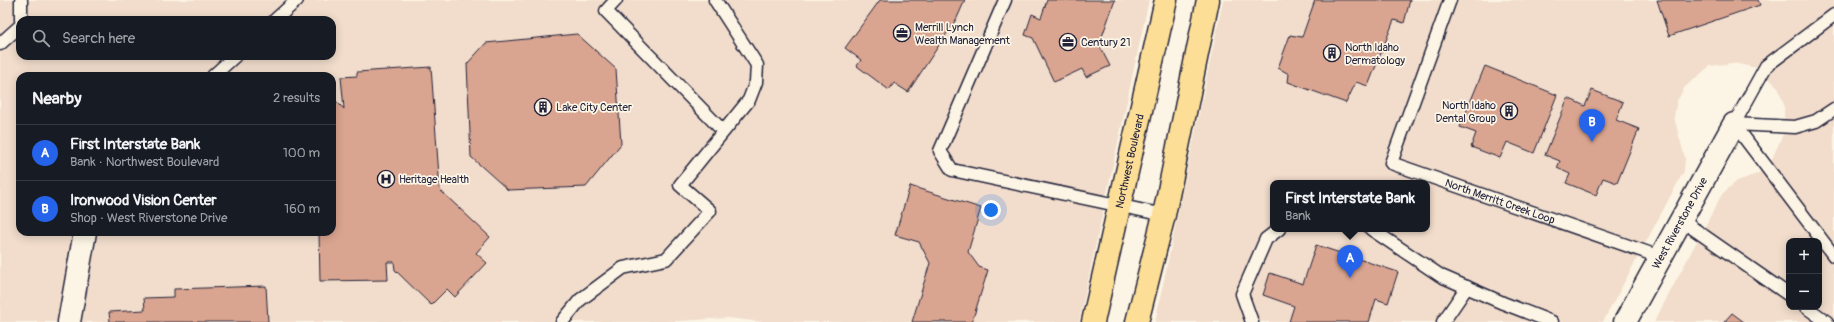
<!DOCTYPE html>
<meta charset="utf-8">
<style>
body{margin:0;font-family:Pangolin,sans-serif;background:#242831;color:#f1f3f6}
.controls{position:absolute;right:12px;bottom:12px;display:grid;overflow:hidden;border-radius:8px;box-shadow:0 2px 10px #0003}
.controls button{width:36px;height:36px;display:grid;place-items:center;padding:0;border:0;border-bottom:1px solid #363941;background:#171b24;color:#f1f3f6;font:20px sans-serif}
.you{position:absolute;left:991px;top:210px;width:14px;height:14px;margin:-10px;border:3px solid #fff;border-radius:50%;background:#1a73e8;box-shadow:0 0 0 6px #1a73e833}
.badge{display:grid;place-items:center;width:26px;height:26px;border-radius:50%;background:#2563eb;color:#fff;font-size:13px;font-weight:700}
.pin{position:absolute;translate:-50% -33px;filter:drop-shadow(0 1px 2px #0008)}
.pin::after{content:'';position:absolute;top:21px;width:14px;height:12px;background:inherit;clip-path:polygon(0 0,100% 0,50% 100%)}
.popup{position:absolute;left:1270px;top:180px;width:160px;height:52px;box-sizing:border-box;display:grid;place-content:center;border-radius:8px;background:#171b24;filter:drop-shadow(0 1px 3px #0005);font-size:13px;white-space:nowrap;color:#9ea1a6}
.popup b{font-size:15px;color:#f1f3f6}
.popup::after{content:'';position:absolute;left:50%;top:100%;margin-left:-8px;border:8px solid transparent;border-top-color:#171b24}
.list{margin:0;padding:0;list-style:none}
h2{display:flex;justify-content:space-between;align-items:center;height:52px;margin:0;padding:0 16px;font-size:17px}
h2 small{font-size:13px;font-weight:400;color:#9ea1a6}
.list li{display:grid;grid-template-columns:26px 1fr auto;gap:12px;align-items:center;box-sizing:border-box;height:56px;padding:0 16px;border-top:1px solid #363941}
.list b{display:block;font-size:15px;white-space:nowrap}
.list p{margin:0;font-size:13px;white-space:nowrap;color:#9ea1a6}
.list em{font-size:13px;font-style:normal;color:#9ea1a6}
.icon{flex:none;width:22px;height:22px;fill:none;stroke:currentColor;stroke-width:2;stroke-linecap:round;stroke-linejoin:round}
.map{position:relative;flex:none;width:1834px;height:322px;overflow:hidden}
.search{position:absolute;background:#171b24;box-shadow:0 2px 10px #0003;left:16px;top:16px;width:320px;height:44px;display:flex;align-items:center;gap:10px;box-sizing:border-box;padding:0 14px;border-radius:12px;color:#9ea1a6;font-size:15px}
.panel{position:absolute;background:#171b24;box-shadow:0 2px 10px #0003;left:16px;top:72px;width:320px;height:164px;border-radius:12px}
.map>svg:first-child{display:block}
</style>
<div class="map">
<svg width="1834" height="322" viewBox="0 0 1834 322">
<rect width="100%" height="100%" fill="#fcf5e5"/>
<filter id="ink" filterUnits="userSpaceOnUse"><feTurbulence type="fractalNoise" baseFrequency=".025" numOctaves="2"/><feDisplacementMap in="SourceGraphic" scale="8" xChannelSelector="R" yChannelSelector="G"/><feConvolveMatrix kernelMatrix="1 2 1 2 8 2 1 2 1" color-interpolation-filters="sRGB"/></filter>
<g filter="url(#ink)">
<!-- built -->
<path fill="#f2ddcc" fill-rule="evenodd" d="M0 0H1149L1079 322H762L728 318 664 322H0ZM20 20H332V56H20ZM20 76H332V232H20Z
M1223 0H1834V322H1654L1722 194 1737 181 1757 174 1770 163 1784 132V105L1778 87 1757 68 1733 63 1710 66 1685 87 1677 101 1674 117 1685 158 1684 171 1603 322H1155ZM1273 183H1427V229H1273ZM1789 241H1819V307H1789Z"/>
<!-- building -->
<path fill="#daa590" stroke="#22223b" d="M880 0H965L957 18 908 92 894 83 889 90 857 66 861 60 845 48Z
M1047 0H1115L1099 45 1110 66 1086 77 1082 69 1054 82 1033 38 1025 35 1032 14 1041 18Z
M1315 0H1410L1404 23 1394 20 1368 86 1356 82 1346 103 1288 82 1289 74 1278 68 1290 35 1302 37Z
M1657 0H1758L1760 5 1669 36Z
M577 34 616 69 621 144 586 187 508 190 471 157 467 64 486 43Z
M1485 66 1557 95 1534 153 1507 142 1500 158 1471 147 1476 133 1460 127Z
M431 67 440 190 490 237 476 253 487 263 455 297 447 289 431 305 395 270 394 262H387L388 280 320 281 319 232H332V97L344 109 341 77 357 76V72Z
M1592 90 1623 102 1616 120 1639 129 1617 183 1603 178 1596 195 1566 183 1570 174 1557 168 1560 161 1545 155 1568 98 1585 106Z
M910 186 981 208 968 252 979 267 988 270 972 322H912L930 263 919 242 895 235Z
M1316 245 1398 272 1388 303 1376 299 1369 322H1289L1294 306 1263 295 1270 273 1303 284Z
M266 286 268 322H110L109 312 145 310 144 298 174 297V289Z
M1732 313 1744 322H1724Z"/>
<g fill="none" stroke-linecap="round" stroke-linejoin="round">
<defs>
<g id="lane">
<path d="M616 0 606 11 723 131"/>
<path d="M1005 0 940 151 952 170 1164 215"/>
<path id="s1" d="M1450 0 1391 163 1660 257"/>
<path d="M21 20V0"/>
<path d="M275 20 297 0"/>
<path d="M0 44 20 26"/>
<path d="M213 76 235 56"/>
<path d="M1734 124 1834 256"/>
<path d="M1734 124 1766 66 1834 15"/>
<path d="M1734 124 1795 127 1816 121 1834 109"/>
<path d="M1681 220 1789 295"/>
<path d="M1371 229 1441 276 1503 303 1552 322"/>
<path d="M1806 307 1827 322"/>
<path d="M562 322 580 300 623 268 666 259 710 211 680 185 749 100 756 82 757 65 715 0"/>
<path d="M1252 322 1242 294 1266 239 1279 229"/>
<path d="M1443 322 1467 287"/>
</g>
<g id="street">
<path d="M69 322 85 232"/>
<path id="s2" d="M1625 322 1734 124"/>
</g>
<g id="primary">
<path id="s3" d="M1093 322 1166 0"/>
<path d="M1137 322 1164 215 1208 0"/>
</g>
</defs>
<!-- lane casing -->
<use href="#lane" stroke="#22223b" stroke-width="15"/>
<!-- street casing -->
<use href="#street" stroke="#22223b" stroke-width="25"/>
<!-- primary casing -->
<use href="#primary" stroke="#22223b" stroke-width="25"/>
<!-- lane -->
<use href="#lane" stroke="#fcf5e5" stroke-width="12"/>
<!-- street -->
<use href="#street" stroke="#fcf5e5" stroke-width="22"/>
<!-- primary -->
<use href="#primary" stroke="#fdde96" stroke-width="22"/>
</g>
</g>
<!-- icons -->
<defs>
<symbol id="office-ring" viewBox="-11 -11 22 22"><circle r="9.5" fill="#fcf5e5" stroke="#22223b" stroke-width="1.5"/><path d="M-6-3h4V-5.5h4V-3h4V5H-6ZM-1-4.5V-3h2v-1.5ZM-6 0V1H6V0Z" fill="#22223b"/></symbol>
<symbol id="building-ring" viewBox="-11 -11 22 22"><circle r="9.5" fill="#fcf5e5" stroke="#22223b" stroke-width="1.5"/><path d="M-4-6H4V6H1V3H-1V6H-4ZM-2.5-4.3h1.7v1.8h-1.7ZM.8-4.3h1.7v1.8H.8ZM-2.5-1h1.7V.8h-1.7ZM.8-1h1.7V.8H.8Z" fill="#22223b"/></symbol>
<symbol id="hospital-ring" viewBox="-11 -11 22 22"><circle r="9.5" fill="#fcf5e5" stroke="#22223b" stroke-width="1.5"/><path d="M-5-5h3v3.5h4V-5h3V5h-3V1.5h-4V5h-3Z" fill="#22223b"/></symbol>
</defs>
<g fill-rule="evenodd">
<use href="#office-ring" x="892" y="23" width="20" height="20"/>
<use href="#office-ring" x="1058" y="32" width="20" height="20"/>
<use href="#building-ring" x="1322" y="43" width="20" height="20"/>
<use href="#building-ring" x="533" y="97" width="20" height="20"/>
<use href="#building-ring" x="1499" y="101" width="20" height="20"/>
<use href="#hospital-ring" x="376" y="169" width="20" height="20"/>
</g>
<g text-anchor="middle" stroke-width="3.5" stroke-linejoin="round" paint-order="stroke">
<!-- poi labels -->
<g font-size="11" fill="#22223b" stroke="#fcf5e5" text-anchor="start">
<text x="915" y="31">Merrill Lynch<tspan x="915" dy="13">Wealth Management</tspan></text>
<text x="1081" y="46">Century 21</text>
<text x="1345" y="51">North Idaho<tspan x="1345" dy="13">Dermatology</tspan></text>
<text x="1496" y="109" text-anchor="end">North Idaho<tspan x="1496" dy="13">Dental Group</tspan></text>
<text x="556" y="111">Lake City Center</text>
<text x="399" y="183">Heritage Health</text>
</g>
<!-- street labels -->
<g font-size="11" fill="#22223b" stroke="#fcf5e5">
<text dy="4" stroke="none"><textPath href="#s3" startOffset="165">Northwest Boulevard</textPath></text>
<text dy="4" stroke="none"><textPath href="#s1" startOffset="289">North Merritt Creek Loop</textPath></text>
<text dy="4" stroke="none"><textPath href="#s2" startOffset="113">West Riverstone Drive</textPath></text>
</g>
</g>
</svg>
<div class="controls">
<button>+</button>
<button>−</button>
</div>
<div class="you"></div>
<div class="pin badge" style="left:1350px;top:278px">A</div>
<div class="popup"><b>First Interstate Bank</b>Bank</div>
<div class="pin badge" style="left:1592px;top:142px">B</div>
<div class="search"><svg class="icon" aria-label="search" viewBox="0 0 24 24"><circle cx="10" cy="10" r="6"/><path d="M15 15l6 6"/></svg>Search here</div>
<section class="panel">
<h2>Nearby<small>2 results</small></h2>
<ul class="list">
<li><span class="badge">A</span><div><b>First Interstate Bank</b><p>Bank · Northwest Boulevard</p></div><em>100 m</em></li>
<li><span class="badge">B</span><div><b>Ironwood Vision Center</b><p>Shop · West Riverstone Drive</p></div><em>160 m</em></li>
</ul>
</section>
</div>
